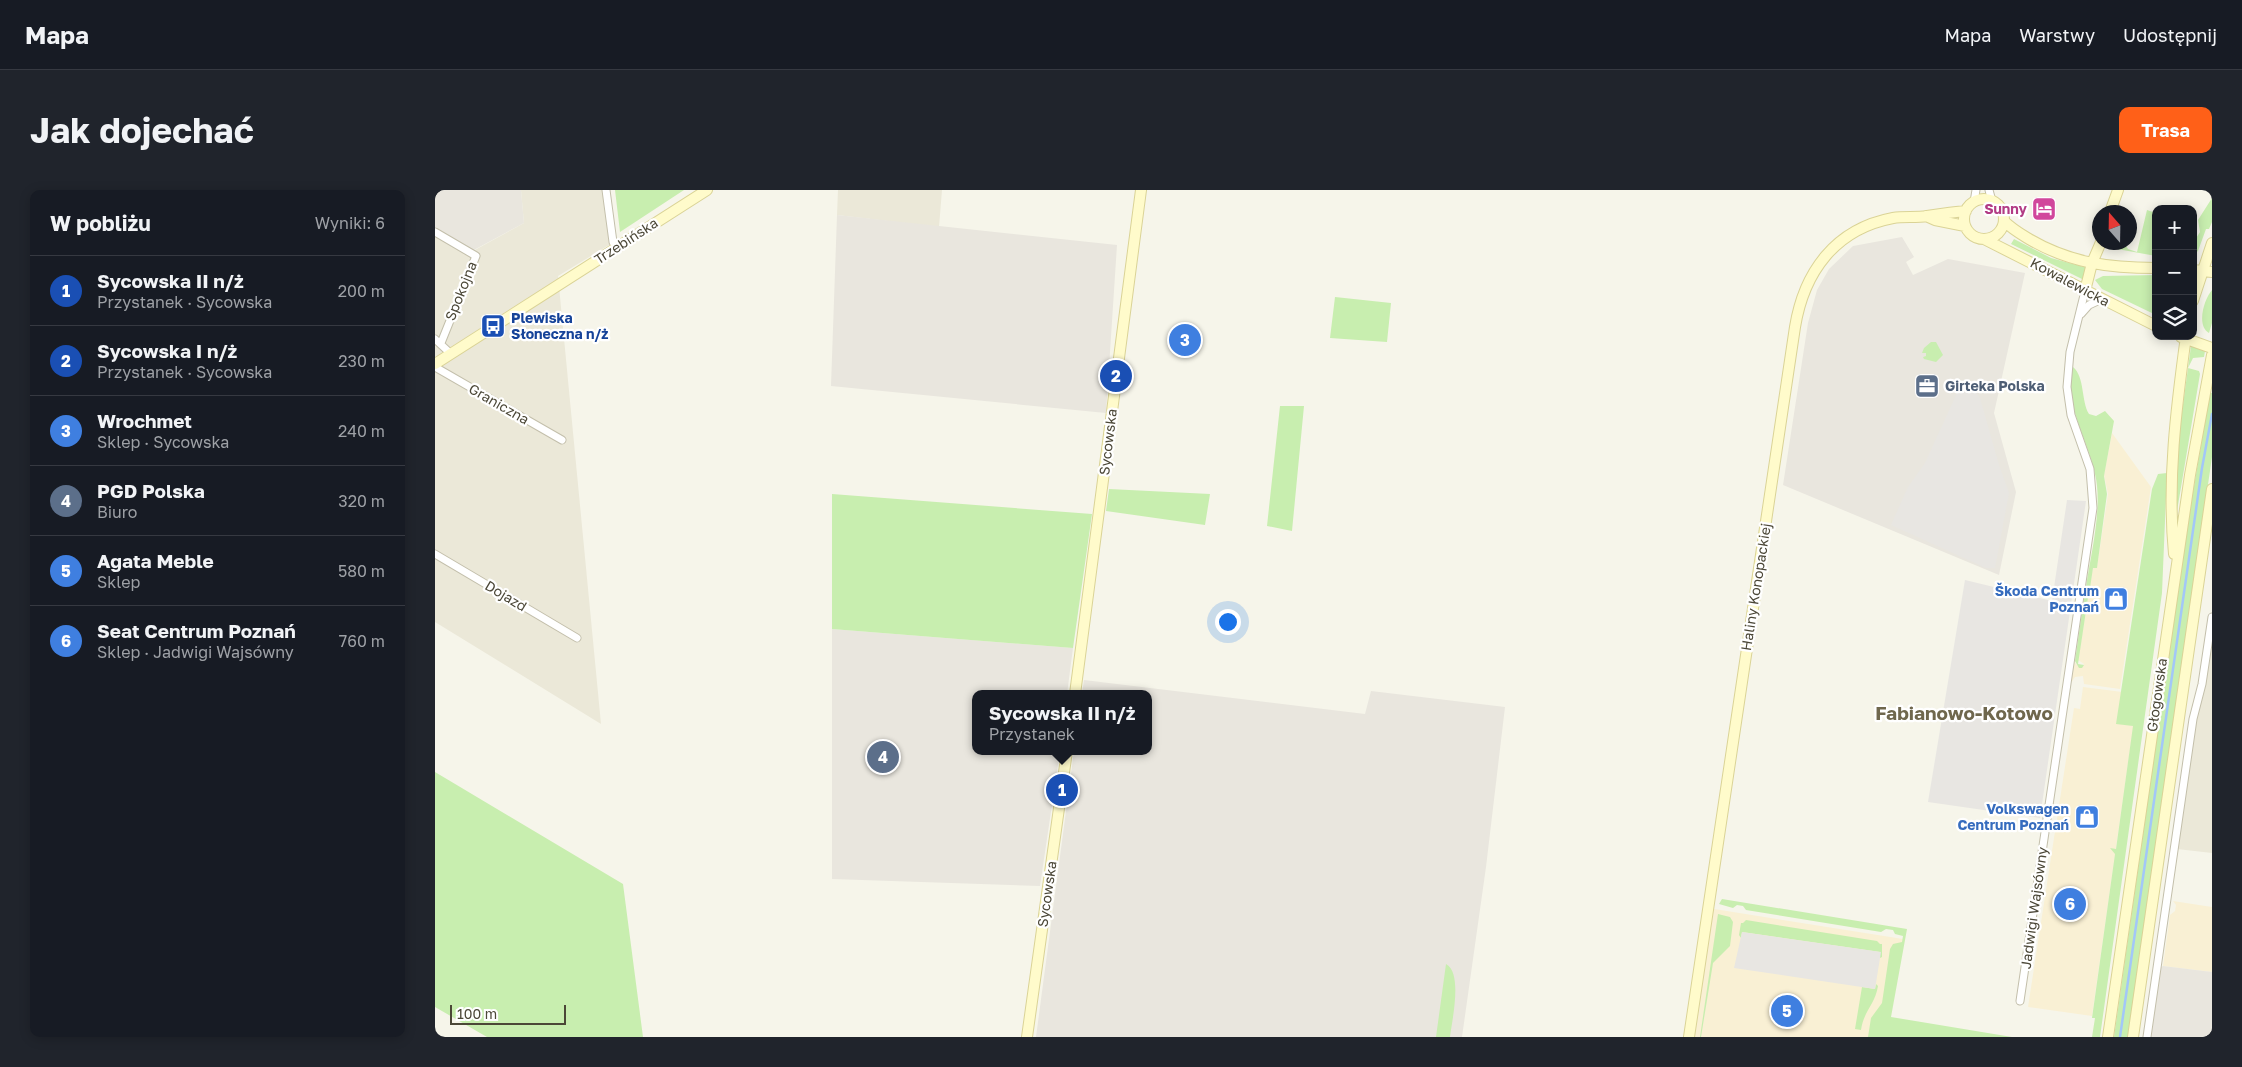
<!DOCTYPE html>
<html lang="pl">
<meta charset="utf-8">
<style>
body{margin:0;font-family:"Golos Text",sans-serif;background:#20242c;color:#f1f3f6}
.controls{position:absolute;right:15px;top:15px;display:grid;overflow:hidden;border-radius:10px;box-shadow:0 2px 12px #0003}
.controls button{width:45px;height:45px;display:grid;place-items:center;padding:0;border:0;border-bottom:1px solid #363941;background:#171b24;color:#f1f3f6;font:25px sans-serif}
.compass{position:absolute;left:1657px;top:15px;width:45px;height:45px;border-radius:50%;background:#171b24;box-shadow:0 2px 12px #0003;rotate:340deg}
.scale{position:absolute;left:15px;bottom:12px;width:116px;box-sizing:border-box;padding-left:5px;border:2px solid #4b4737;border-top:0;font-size:14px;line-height:18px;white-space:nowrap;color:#4b4737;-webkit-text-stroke:4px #fff;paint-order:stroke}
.you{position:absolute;left:792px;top:431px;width:18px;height:18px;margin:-12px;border:4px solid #fff;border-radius:50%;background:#1a73e8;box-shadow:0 0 0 8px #1a73e833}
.badge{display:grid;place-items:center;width:32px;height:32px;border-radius:50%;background:#ff6018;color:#fff;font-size:16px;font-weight:700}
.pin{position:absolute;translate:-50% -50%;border:2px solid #fff;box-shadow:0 1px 5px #0006}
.popup{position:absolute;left:537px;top:500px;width:180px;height:65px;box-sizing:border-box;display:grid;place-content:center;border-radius:10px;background:#171b24;filter:drop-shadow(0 1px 4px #0005);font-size:16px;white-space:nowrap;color:#9ea1a6}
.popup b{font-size:19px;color:#f1f3f6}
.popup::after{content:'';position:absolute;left:50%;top:100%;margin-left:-10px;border:10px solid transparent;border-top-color:#171b24}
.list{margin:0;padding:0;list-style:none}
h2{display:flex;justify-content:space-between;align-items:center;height:65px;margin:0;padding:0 20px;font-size:21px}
h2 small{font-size:16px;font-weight:400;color:#9ea1a6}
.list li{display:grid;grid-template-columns:32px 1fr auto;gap:15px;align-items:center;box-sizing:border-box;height:70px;padding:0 20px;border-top:1px solid #363941}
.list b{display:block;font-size:19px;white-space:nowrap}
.list p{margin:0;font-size:16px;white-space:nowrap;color:#9ea1a6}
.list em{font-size:16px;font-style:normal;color:#9ea1a6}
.icon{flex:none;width:28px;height:28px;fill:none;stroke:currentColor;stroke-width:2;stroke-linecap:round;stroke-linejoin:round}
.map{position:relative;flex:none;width:1777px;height:847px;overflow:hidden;border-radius:10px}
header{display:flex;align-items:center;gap:30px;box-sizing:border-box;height:70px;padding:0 25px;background:#171b24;border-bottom:1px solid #363941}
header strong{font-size:24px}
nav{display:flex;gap:28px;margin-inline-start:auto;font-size:18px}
.intro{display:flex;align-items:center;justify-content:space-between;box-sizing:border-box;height:120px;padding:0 30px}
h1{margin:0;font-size:35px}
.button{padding:12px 22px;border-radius:10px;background:#ff6018;color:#fff;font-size:18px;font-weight:700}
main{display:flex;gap:30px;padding:0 30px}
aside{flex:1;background:#171b24;border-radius:10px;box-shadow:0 2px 12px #0003}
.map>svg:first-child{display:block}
</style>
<header>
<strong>Mapa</strong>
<nav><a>Mapa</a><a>Warstwy</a><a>Udostępnij</a></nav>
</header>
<div class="intro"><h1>Jak dojechać</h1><a class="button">Trasa</a></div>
<main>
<aside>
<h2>W pobliżu<small>Wyniki: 6</small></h2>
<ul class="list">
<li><span class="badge" style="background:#1a4fb4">1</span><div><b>Sycowska II n/ż</b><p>Przystanek · Sycowska</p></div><em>200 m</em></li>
<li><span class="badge" style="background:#1a4fb4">2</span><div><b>Sycowska I n/ż</b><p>Przystanek · Sycowska</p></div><em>230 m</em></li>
<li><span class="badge" style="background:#3f7fe0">3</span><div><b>Wrochmet</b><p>Sklep · Sycowska</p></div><em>240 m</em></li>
<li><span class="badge" style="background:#5c6f8a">4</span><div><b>PGD Polska</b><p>Biuro</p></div><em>320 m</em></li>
<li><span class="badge" style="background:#3f7fe0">5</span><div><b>Agata Meble</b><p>Sklep</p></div><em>580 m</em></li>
<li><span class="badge" style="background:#3f7fe0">6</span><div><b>Seat Centrum Poznań</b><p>Sklep · Jadwigi Wajsówny</p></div><em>760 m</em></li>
</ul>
</aside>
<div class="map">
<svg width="1777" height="847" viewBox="0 0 1777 847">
<rect width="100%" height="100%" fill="#f6f5ea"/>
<!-- residential -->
<path fill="#ebe8d8" d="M86 0H170L174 55 123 86 166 534 0 432V37L38 61 89 33Z
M403 0H507L504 37 402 25Z
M1777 436V663L1742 659 1757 545Z"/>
<!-- commercial -->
<path fill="#f9f0d4" d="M1677 243 1716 297 1685 499 1649 494 1648 486 1640 487 1636 493 1639 471 1642 475 1647 477 1649 474 1643 470 1658 377H1662L1673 304 1669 285Z
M1648 497 1703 504 1657 826 1593 817 1639 518 1645 519Z
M1738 711 1777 717V782L1728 776 1735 725 1740 721 1741 715Z
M1273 718 1468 749 1452 847H1254Z"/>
<!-- industrial -->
<path fill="#e9e6de" d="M0 0H86L89 33 37 61 0 37Z
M402 25 682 55 671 223 396 196Z
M1467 47 1479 67 1471 72 1478 85 1513 69 1590 83 1559 223 1581 302 1564 385 1348 295 1373 133 1382 100 1394 79 1418 56Z
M397 439 638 458 632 504H541V561H625L605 696 397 689Z
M649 490 930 524 936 501 1070 517 1051 677 1027 847H601L639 561H713V504H647Z
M1728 776 1777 782V847H1716L1725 778Z"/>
<!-- green -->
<path fill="#c8eeaf" d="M180 0H249L185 42Z
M1777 8V32L1774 39H1771L1763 61 1758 65V53L1765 42 1763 30Z
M1712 20 1721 23V66L1671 57V53H1689L1693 59 1702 62Z
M1579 49 1616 68 1653 78 1649 90 1576 54Z
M1721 85V125L1667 99 1660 90 1668 86Z
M1777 100V133L1774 143C1761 136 1769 109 1777 100Z
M900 107 956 113 952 152 895 148Z
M1496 152H1501L1508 165 1501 172 1489 169 1488 167 1491 166V163H1487L1489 158Z
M1756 156 1770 161 1769 167 1758 168 1753 178 1764 181 1765 184 1740 333 1744 244Z
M1638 177C1650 187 1646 211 1654 224L1661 226 1670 221 1679 231 1669 286 1672 304 1662 378H1658L1655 398 1651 397C1656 363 1668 317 1660 284 1655 256 1625 204 1638 177Z
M1775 203H1777V267L1693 847H1679L1752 337Z
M845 216H869L857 341 832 336Z
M1732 283 1727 403 1665 847H1657L1660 828H1657L1680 664 1675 658 1681 659 1698 536 1681 534 1717 299 1723 284Z
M674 299 775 304 770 335 671 321Z
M397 304 657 324 638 458 397 439Z
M1650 401H1654L1643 474 1649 475 1647 478H1644L1640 471Z
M0 582 188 694 208 847H52L0 817Z
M1287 709 1472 739 1456 827 1577 847H1433L1436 828 1447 813 1455 759 1458 754 1467 752 1468 746 1460 744 1458 740 1451 739 1446 742 1311 720 1308 716 1302 715 1298 718 1284 714Z
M1283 724 1295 727 1298 732 1295 756 1278 773 1266 847H1265Z
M1311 730 1442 751 1445 754H1447V767L1445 768V762L1307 742 1306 748 1304 745 1306 733H1308Z
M1011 774C1028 783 1017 830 1015 847H1001Z
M1441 794 1443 796C1440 815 1429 820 1426 840L1420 839 1427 797 1440 799Z"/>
<!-- parking -->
<path fill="#e8e6e2" d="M1535 193 1545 208 1564 275 1574 303 1560 378H1551L1456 335 1473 297 1490 273 1522 203Z
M1632 310 1651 311 1605 628 1493 612 1530 390 1617 411Z
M1307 742 1446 762 1440 799 1299 778Z"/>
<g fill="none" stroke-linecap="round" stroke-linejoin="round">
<!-- stream -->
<path stroke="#a2c7f8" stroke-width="2.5" d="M1685 847 1767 278 1777 224"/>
<defs>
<path id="street" d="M171 0 178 52 181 58
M1554 0 1557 11
M1539 12 1541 0
M0 42 41 66 6 153
M1646 124 1654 115 1667 109
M0 149 16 164
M0 177 127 250
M0 364 142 448
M1585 811 1658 318 1655 279 1636 225 1632 197 1635 162 1650 101
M1712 847 1758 529 1767 494 1777 427"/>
<path id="secondary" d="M1529 29a20 20 0 1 1 40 0a20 20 0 1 1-40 0Z
M1675 22 1683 0
M1491 26 1500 30 1530 36
M1569 31C1577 39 1584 43 1594 49 1635 73 1674 78 1721 78
M1549 49 1721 136
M1758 80 1777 82
M1650 101 1657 73 1666 52
M1758 111 1777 53
M1746 147 1777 158
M0 174 272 0
M1739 364C1732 291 1741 219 1751 146
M640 504 706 0
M592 847 632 561
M1254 847 1360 137C1369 82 1400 39 1458 28 1469 26 1481 28 1492 26 1505 24 1518 22 1531 21
M1673 847 1755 285 1777 165
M1698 847 1777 299"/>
</defs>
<!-- street casing -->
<use href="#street" stroke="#c3bfab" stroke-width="9"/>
<!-- secondary casing -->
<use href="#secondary" stroke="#dad396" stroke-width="12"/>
<!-- street -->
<use href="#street" stroke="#fff" stroke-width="7"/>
<!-- secondary -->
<use href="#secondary" stroke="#fffbcb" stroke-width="10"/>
</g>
<!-- icons -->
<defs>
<symbol id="hotel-square" viewBox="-11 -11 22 22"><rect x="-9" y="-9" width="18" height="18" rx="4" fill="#d1479c" stroke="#fff"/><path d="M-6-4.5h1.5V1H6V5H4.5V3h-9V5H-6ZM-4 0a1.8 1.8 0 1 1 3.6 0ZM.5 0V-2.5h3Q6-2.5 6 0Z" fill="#fff"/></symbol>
<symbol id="bus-square" viewBox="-11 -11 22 22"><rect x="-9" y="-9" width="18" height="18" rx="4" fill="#1a4fb4" stroke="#fff"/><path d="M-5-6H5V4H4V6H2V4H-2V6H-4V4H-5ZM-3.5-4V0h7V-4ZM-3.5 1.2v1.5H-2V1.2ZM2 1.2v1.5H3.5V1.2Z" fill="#fff"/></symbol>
<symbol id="office-square" viewBox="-11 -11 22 22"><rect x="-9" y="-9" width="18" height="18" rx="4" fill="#5c6f8a" stroke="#fff"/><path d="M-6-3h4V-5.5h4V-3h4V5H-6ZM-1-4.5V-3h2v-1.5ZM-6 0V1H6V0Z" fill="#fff"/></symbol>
<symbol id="shop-square" viewBox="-11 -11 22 22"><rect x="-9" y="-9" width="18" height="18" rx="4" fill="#3f7fe0" stroke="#fff"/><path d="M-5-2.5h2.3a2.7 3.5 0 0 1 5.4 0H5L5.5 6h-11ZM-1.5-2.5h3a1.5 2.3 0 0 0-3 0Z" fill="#fff"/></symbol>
</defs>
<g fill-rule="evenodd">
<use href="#hotel-square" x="1595" y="5" width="28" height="28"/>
<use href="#bus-square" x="44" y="122" width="28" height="28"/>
<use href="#office-square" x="1478" y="182" width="28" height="28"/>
<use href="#shop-square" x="1667" y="395" width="28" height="28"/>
<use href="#shop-square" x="1638" y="613" width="28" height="28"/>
</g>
<g text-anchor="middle" stroke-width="4.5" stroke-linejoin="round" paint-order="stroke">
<!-- hotel labels -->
<g font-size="14" font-weight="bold" fill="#b23c85" stroke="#fff" text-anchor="end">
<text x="1592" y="24">Sunny</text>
</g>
<!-- street labels -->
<g font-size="14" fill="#4b4737" stroke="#fff">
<text transform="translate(191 51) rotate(-33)" y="5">Trzebińska</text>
<text transform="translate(1635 92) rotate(28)" y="5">Kowalewicka</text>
<text transform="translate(26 101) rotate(-68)" y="5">Spokojna</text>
<text transform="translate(64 214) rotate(30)" y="5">Graniczna</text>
<text transform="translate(673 252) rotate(-83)" y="5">Sycowska</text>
<text transform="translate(1321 397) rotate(-81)" y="5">Haliny Konopackiej</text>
<text transform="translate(71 406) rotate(31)" y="5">Dojazd</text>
<text transform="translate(1722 505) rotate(-82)" y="5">Głogowska</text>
<text transform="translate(612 704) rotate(-82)" y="5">Sycowska</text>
<text transform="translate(1599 718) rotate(-82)" y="5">Jadwigi Wajsówny</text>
</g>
<!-- transit labels -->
<g font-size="14" font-weight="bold" fill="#164399" stroke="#fff" text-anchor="start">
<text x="76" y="133">Plewiska<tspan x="76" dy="16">Słoneczna n/ż</tspan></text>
</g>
<!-- service labels -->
<g font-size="14" font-weight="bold" fill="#4e5e75" stroke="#fff" text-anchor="start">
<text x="1510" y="201">Girteka Polska</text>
</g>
<!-- shop labels -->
<g font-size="14" font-weight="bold" fill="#366cbe" stroke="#fff" text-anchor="end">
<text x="1664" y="406">Škoda Centrum<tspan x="1664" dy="16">Poznań</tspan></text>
<text x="1634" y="624">Volkswagen<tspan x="1634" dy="16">Centrum Poznań</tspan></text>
</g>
<!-- district labels -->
<g font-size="19" font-weight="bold" fill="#6f674d" stroke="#fff">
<text x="1529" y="530">Fabianowo-Kotowo</text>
</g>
</g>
</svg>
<div class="controls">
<button>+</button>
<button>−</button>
<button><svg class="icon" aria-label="layers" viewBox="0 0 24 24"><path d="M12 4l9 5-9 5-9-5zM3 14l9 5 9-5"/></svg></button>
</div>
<svg class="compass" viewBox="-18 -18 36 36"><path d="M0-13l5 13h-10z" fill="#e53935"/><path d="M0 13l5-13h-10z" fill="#9ea1a6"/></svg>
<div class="scale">100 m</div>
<div class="you"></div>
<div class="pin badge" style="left:627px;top:600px;background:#1a4fb4">1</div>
<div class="popup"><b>Sycowska II n/ż</b>Przystanek</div>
<div class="pin badge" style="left:681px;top:186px;background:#1a4fb4">2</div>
<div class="pin badge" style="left:750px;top:150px;background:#3f7fe0">3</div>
<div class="pin badge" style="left:448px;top:567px;background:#5c6f8a">4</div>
<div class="pin badge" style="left:1352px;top:821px;background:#3f7fe0">5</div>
<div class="pin badge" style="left:1635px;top:714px;background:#3f7fe0">6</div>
</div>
</main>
